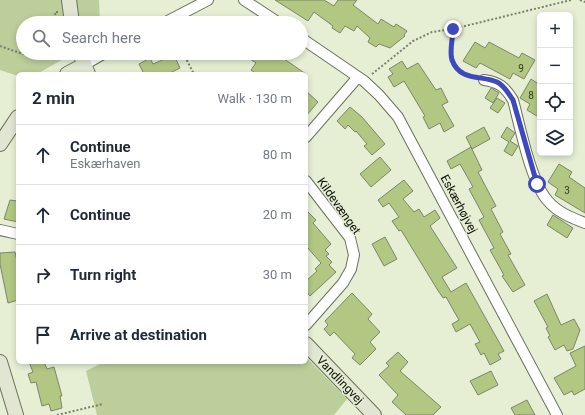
<!DOCTYPE html>
<meta charset="utf-8">
<style>
body{margin:0;font-family:Roboto,sans-serif;background:#f2f2f3;color:#1f2937}
.controls{position:absolute;right:12px;top:12px;display:grid;overflow:hidden;border-radius:6px;box-shadow:0 2px 6px #0003}
.controls button{width:36px;height:36px;display:grid;place-items:center;padding:0;border:0;border-bottom:1px solid #e0e1e3;background:#fff;color:#1f2937;font:20px sans-serif}
.stop{position:absolute;width:12px;height:12px;margin:-9px;border:3px solid #3e49bd;border-radius:50%;background:#fff}
.stop.end{background:#3e49bd;border-color:#fff;box-shadow:0 1px 4px #0008}
.list{margin:0;padding:0;list-style:none}
h2{display:flex;justify-content:space-between;align-items:center;height:52px;margin:0;padding:0 16px;font-size:17px}
h2 small{font-size:13px;font-weight:400;color:#747a83}
.list li{display:grid;grid-template-columns:26px 1fr auto;gap:12px;align-items:center;box-sizing:border-box;height:60px;padding:0 16px;border-top:1px solid #e0e1e3}
.list b{display:block;font-size:15px;white-space:nowrap}
.list p{margin:0;font-size:13px;white-space:nowrap;color:#747a83}
.list em{font-size:13px;font-style:normal;color:#747a83}
.icon{flex:none;width:22px;height:22px;fill:none;stroke:currentColor;stroke-width:2;stroke-linecap:round;stroke-linejoin:round}
.map{position:relative;flex:none;width:585px;height:415px;overflow:hidden}
.search{position:absolute;background:#fff;box-shadow:0 2px 6px #0003;left:16px;top:16px;width:292px;height:44px;display:flex;align-items:center;gap:10px;box-sizing:border-box;padding:0 14px;border-radius:22px;color:#747a83;font-size:15px}
.panel{position:absolute;background:#fff;box-shadow:0 2px 6px #0003;left:16px;top:72px;width:292px;height:292px;border-radius:6px}
.map>svg:first-child{display:block}
</style>
<div class="map">
<svg width="585" height="415" viewBox="0 0 585 415">
<rect width="100%" height="100%" fill="#e6efd4"/>
<!-- green -->
<path fill="#bcce9a" d="M0 0H99L100 23H23V53H74L37 74H18V76L0 70Z
M306 357 347 399 334 415H97L86 371 104 362H306Z"/>
<!-- building -->
<path fill="#b1c782" stroke="#7d856d" d="M275 0H324L334 6 338 0H357L353 5 378 24 381 19 394 27 396 24 407 31 404 35 405 36 390 48 379 44 376 47 368 42 370 38 357 26 354 31 345 26 340 33 332 28 333 26 314 12 308 21Z
M475 42 485 48 489 42 519 58 522 53 535 60 524 79 513 73 510 79 480 63 476 68 463 61Z
M254 53H265L273 59 277 54 306 74H256L251 70 256 63 250 59Z
M174 55 180 68 168 74H144L139 64 150 58 153 64Z
M402 61 407 69 418 63 436 90 441 88 448 102 442 105 454 126 444 132 440 123 429 129 423 117 425 116 404 81 394 87 388 77 393 74 389 69Z
M531 79 540 85V118L527 110 530 104 520 98Z
M491 88 499 93 493 103 485 98Z
M306 91 318 102 306 116Z
M497 98 505 103 498 113 490 108Z
M350 107 362 117 385 144 372 155 364 146 367 144 356 131 355 132 348 125 345 129 337 121Z
M484 127 490 139 472 149 466 137Z
M507 127 515 133 510 141 518 146 512 156 504 151 509 142 501 137Z
M471 147 482 170 478 172 496 206 491 209 503 232 500 234 511 254 508 255 525 285 513 292 502 276 504 275 490 250 494 248 479 220 484 217 469 189 473 187 460 164 451 169 447 161Z
M380 157 391 170 371 187 360 174Z
M559 164 572 172 569 177 585 188V213L555 195 558 189 548 182Z
M404 180 413 191 403 199 414 212 419 209 424 217 435 210 440 218 430 226 457 268 442 277 451 292 466 283 504 351 498 354 501 359 490 365 484 353 481 355 475 344 480 342 470 324 456 332 452 324 459 320 446 297 443 298 437 289 401 230 399 231 392 221 399 217 389 203 383 207 378 200Z
M10 200 18 201V222L4 219Z
M306 210 316 220 313 223 331 244 325 250 329 254 326 256 332 262 329 265 336 272 310 296 306 291V281L317 271 315 269 321 263 306 246Z
M553 215 573 228 567 238 547 225Z
M385 237 397 259 384 266 372 244Z
M15 252 18 266V300L8 303 0 264V253Z
M352 293 372 314 368 319 380 332 370 342 376 349 360 365 352 358 355 354 334 332 330 336 324 329 328 325 325 321Z
M547 294 561 325 574 319 580 330 573 349 567 351 564 345 555 350 548 337 550 336 546 328 548 327 534 301Z
M585 346V389L574 395 572 391 564 395 554 378 576 366 570 353Z
M398 352 408 362 400 371 441 407 433 415H406L392 402 398 395 379 375 389 366 386 363Z
M29 362H44L47 369 54 367 62 396H60L62 408 51 411 49 404 42 406 36 382 31 383 28 374 33 372Z
M491 371 498 385 478 395 470 381Z
M527 400 535 415H515L511 408Z"/>
<g fill="none" stroke-linecap="round" stroke-linejoin="round">
<defs>
<path id="street" d="M244 0 279 23
M164 23 208 0
M301 38 364 81 379 95 398 117 557 415
M84 65 105 53
M484 80C499 82 505 87 513 100 520 126 531 183 548 201 557 212 572 218 585 223
M306 137 358 77
M306 181 350 238 354 255 351 269 343 283 306 325
M0 230 18 234"/>
<path id="secondary" d="M69 0 72 23
M80 53 88 74
M67 74 84 65
M0 144 18 117
M306 344 374 415
M0 362 16 415"/>
</defs>
<!-- street casing -->
<use href="#street" stroke="#6a725b" stroke-width="12"/>
<!-- secondary casing -->
<use href="#secondary" stroke="#6a725b" stroke-width="16"/>
<!-- path -->
<path stroke="#797f6d" stroke-width="2" stroke-dasharray="2 2" stroke-linecap="butt" d="M580 0 585 2
M56 23 55 12H59
M0 46 23 54 31 53
M183 53 194 74
M372 74 413 41 432 32 453 29
M475 78C448 72 452 51 453 29L571 0
M57 415 103 404"/>
<!-- street -->
<use href="#street" stroke="#fff" stroke-width="10"/>
<!-- secondary -->
<use href="#secondary" stroke="#e0e6d2" stroke-width="14"/>
</g>
<g fill="none" stroke-linecap="round" stroke-linejoin="round">
<!-- route -->
<path stroke="#3e49bd" stroke-width="5" d="M453 29C453 38 449 52 452 60 460 82 483 75 497 82 505 86 508 93 513 100L537 184"/>
</g>
<g text-anchor="middle" stroke-width="3" stroke-linejoin="round" paint-order="stroke">
<!-- number labels -->
<g font-size="10" fill="#343c25">
<text x="521" y="72">9</text>
<text x="531" y="99">8</text>
<text x="567" y="194">3</text>
</g>
<!-- street labels -->
<g font-size="12" fill="#0b0e06" stroke="#e6efd4">
<text transform="translate(459 204) rotate(62)" y="4">Eskærhøjvej</text>
<text transform="translate(339 206) rotate(55)" y="4">Kildevænget</text>
<text transform="translate(340 380) rotate(46)" y="4">Vandlingvej</text>
</g>
</g>
</svg>
<div class="controls">
<button>+</button>
<button>−</button>
<button><svg class="icon" aria-label="locate" viewBox="0 0 24 24"><circle cx="12" cy="12" r="6"/><path d="M12 2v4M12 18v4M2 12h4M18 12h4"/></svg></button>
<button><svg class="icon" aria-label="layers" viewBox="0 0 24 24"><path d="M12 4l9 5-9 5-9-5zM3 14l9 5 9-5"/></svg></button>
</div>
<div class="stop" style="left:537px;top:184px"></div>
<div class="stop end" style="left:453px;top:29px"></div>
<div class="search"><svg class="icon" aria-label="search" viewBox="0 0 24 24"><circle cx="10" cy="10" r="6"/><path d="M15 15l6 6"/></svg>Search here</div>
<section class="panel">
<h2>2 min<small>Walk · 130 m</small></h2>
<ul class="list">
<li><svg class="icon" aria-label="ahead" viewBox="0 0 24 24"><path d="M12 20V5M6 11l6-6 6 6"/></svg><div><b>Continue</b><p>Eskærhaven</p></div><em>80 m</em></li>
<li><svg class="icon" aria-label="ahead" viewBox="0 0 24 24"><path d="M12 20V5M6 11l6-6 6 6"/></svg><div><b>Continue</b></div><em>20 m</em></li>
<li><svg class="icon" aria-label="right" viewBox="0 0 24 24"><path d="M7 20v-9h11M14 6l5 5-5 5"/></svg><div><b>Turn right</b></div><em>30 m</em></li>
<li><svg class="icon" aria-label="arrive" viewBox="0 0 24 24"><path d="M6 21V4h12l-3 4 3 4H6"/></svg><div><b>Arrive at destination</b></div></li>
</ul>
</section>
</div>
